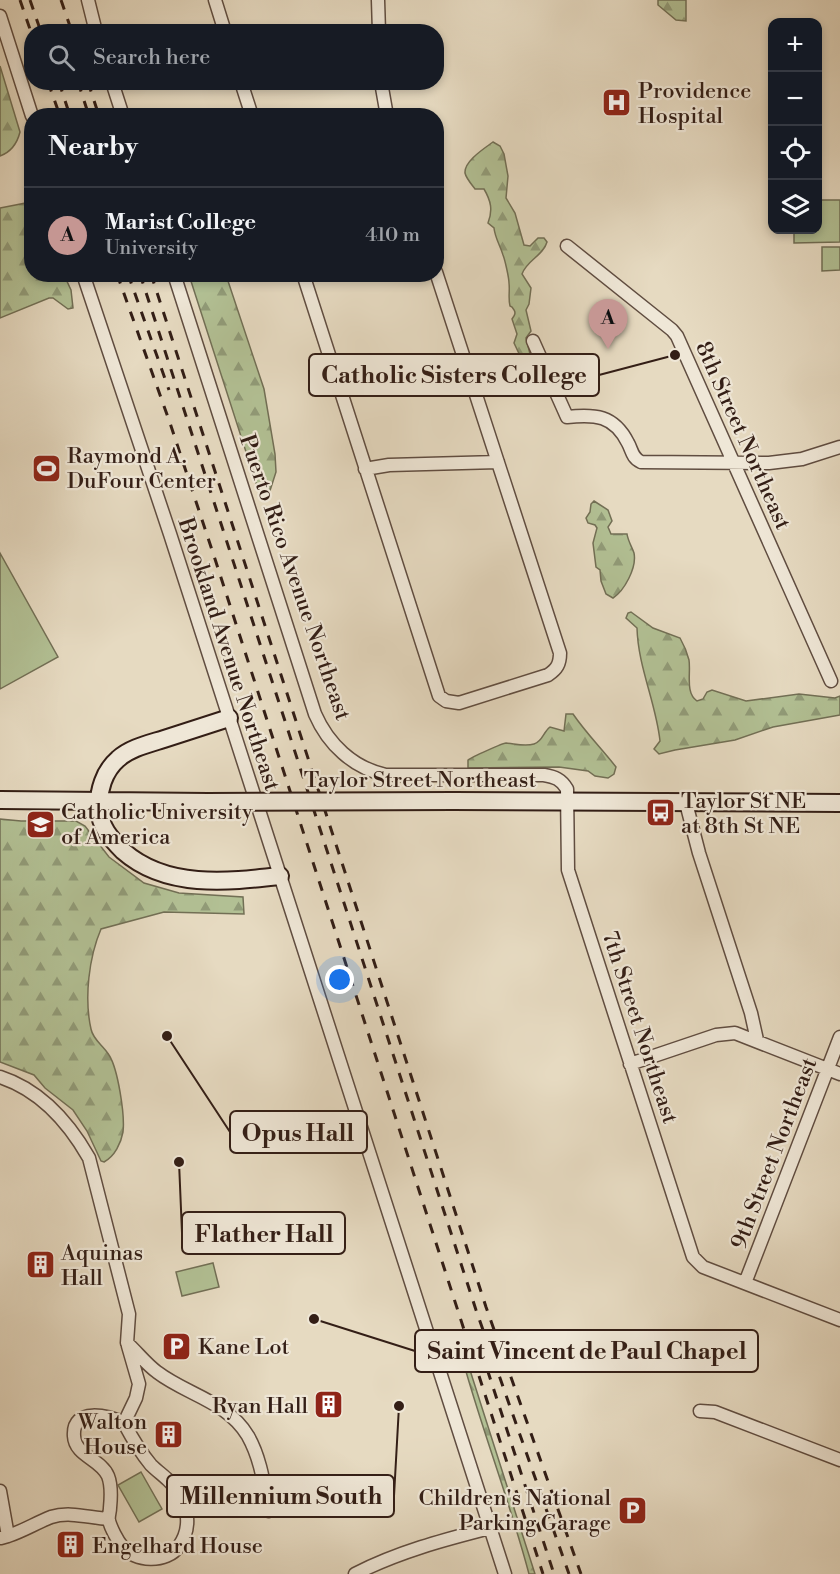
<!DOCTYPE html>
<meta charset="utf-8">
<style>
body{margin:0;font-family:"Libre Bodoni",serif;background:#242831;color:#f1f3f6}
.controls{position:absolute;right:18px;top:18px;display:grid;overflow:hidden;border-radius:12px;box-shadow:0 3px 9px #0003}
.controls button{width:54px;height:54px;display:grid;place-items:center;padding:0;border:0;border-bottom:2px solid #363941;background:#171b24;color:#f1f3f6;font:30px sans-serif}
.you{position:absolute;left:340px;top:980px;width:21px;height:21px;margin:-15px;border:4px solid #fff;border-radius:50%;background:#1a73e8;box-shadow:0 0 0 9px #1a73e833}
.badge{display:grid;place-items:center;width:39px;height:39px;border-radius:50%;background:#c59692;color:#111;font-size:20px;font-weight:700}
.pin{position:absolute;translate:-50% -50px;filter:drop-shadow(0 2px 3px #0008)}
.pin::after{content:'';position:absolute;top:32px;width:21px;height:18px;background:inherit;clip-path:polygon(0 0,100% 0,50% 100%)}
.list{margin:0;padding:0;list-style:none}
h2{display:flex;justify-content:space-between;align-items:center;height:78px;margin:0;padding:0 24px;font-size:26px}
h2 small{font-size:20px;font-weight:400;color:#9ea1a6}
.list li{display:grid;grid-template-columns:39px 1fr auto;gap:18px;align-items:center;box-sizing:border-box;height:96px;padding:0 24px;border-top:2px solid #363941}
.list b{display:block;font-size:22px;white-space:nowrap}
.list p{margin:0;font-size:20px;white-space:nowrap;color:#9ea1a6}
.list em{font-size:20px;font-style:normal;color:#9ea1a6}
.icon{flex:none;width:33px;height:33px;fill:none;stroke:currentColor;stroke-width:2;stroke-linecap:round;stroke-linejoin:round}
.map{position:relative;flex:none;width:840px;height:1574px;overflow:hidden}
.search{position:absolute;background:#171b24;box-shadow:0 3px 9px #0003;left:24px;top:24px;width:420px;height:66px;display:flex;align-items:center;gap:15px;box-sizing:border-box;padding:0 21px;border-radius:24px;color:#9ea1a6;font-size:22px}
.panel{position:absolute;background:#171b24;box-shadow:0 3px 9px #0003;left:24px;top:108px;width:420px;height:174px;border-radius:24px}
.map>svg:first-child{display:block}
</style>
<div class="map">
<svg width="840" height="1574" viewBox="0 0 840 1574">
<defs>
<pattern id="forest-firs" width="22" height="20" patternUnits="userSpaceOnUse" patternTransform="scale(1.5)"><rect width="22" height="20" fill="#b2c094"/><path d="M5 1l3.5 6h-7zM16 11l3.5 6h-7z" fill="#919b78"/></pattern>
</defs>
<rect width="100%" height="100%" fill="#e6dac1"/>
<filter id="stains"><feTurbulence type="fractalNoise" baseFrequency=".00333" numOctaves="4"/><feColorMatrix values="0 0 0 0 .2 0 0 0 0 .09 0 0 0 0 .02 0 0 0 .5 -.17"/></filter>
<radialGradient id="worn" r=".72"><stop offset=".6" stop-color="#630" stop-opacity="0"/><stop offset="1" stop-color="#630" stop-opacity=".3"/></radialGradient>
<!-- forest -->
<path fill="url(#forest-firs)" stroke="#726f55" stroke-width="1.5" d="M658 0H686V21L676 20 658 5Z
M0 66 20 132C17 144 11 152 0 156Z
M493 142 500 146 504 154 508 176 506 198 515 213 524 245 530 246 538 238H544L547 242C543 256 527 260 522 274L531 288 529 304 526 310 531 331 526 338 533 366 530 367 523 362 514 343 517 334 512 319C516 314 516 312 512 307L510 306C508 298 510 291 509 283 509 278 505 260 503 255 500 245 495 238 494 228L488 223C493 210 491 201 484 189H475C472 185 466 178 465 173 464 161 485 148 493 142Z
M31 202 32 274 64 275 71 290 73 308 68 309 53 298H49L0 318V208Z
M189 275H226L264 389 275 454 276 472 267 500 262 498 257 486Z
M594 501 608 510 612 521 608 527 611 534H627C628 541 632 547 634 553 637 568 624 591 613 598L606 594 601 581 600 570 596 567 593 543 597 528 595 525 588 523 586 518 590 512 591 504Z
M631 612 653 628 680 638C684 645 687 652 689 660 691 673 685 693 697 701L703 699 707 692 712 690 746 701 799 694 835 698 840 696V715L773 727 735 740 675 750 659 754 654 749 660 741C656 703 638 667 637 628L626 618 628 613Z
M566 714H573C586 733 602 749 616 767L614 774 608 778 595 776 588 771 559 767 468 768V760C472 757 503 743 506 743 516 744 525 747 534 744 543 741 543 732 550 727L564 731Z
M0 819 21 821H76L85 826 109 857 144 883 179 893 243 897 244 914 164 912 101 929C89 957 84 998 91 1029 93 1040 103 1045 109 1055 118 1069 125 1115 123 1132 121 1143 115 1156 104 1162L101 1161 87 1131 73 1110 45 1088 34 1075 0 1062Z
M463 1361H467L469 1367 535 1574H529C510 1502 483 1433 463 1361Z"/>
<!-- garden -->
<path fill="#b2c094" stroke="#726f55" stroke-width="1.5" d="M818 200H840V242L794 243V230H818Z
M822 247H840V270L822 271Z
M0 553 58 657 0 689Z
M213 1263 219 1287 182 1296 176 1272Z
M141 1472 162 1509 139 1522 118 1485Z"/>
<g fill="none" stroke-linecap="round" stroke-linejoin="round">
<defs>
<path id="street" d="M88 0 96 32
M215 0 225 32
M378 0 379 32
M0 16 32 116
M112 82 123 116
M241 82 252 116
M381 82 387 116
M567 246 672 330 677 336 831 681
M83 274 170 534 505 1574
M174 274 315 714C328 744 353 768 386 775H544C555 777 561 779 567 789L568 870 693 1257 703 1267 840 1320
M303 274 439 696 446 701 459 703 548 675C557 669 560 664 560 653L436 272
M533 341 567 417C595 414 614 415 628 443 632 450 632 458 641 462L769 463 802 459 840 447
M365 469 389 465 498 462
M686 803 699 853 751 1013 757 1040
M630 1064 716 1035 735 1033 840 1074
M0 1077C40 1090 69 1123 89 1158L129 1314 127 1343C137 1352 146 1364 157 1372 187 1395 227 1401 248 1436 261 1459 264 1485 269 1511
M745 1283 840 1037
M700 1411 715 1412 840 1460
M124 1423C109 1416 72 1406 74 1436 75 1456 101 1459 108 1476 112 1486 111 1498 110 1508 110 1512 108 1517 109 1521 111 1528 117 1540 122 1546 134 1562 167 1564 179 1546 194 1525 187 1497 168 1480 163 1475 157 1471 151 1465 140 1452 132 1438 124 1423L136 1398 139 1384 128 1346
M0 1491 8 1536 1 1538
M8 1536C23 1531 36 1523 51 1517 70 1511 90 1518 108 1519
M355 1574C398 1552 443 1540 490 1528"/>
<path id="secondary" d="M229 718C207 725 185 732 164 739 148 744 130 748 118 759 104 771 98 791 99 808 100 827 110 838 123 851 166 889 227 882 280 876
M0 800 208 802
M453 801 840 803"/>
</defs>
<!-- street casing -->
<use href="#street" stroke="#604d41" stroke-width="15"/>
<!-- secondary casing -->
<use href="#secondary" stroke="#331e16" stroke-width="20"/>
<!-- street -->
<use href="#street" stroke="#efe7d7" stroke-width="12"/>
<!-- secondary -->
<use href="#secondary" stroke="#efe7d7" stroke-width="16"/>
<!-- rail -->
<path stroke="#331e16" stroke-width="3" stroke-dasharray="10 10" stroke-linecap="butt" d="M20 0 32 35
M30 0 41 32
M61 0 72 32
M48 82 60 116
M59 82 70 116
M78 82 89 116
M88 82 99 116
M117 274 170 423 215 559 543 1574
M128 274 169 390
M140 274 476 1310 569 1574
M151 274 486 1307 581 1574
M475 1332 554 1574"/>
<defs>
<path id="secondary-bridge" d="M208 802 453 801"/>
</defs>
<!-- secondary-bridge casing -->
<use href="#secondary-bridge" stroke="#331e16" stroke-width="20" stroke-linecap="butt"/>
<!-- secondary-bridge -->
<use href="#secondary-bridge" stroke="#efe7d7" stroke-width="16"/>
</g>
<!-- icons -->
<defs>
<symbol id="hospital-square" viewBox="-11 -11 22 22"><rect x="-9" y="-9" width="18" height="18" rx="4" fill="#8f2418" stroke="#efe7d7"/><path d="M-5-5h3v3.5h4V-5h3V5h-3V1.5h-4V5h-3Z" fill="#fff"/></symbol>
<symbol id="stadium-square" viewBox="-11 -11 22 22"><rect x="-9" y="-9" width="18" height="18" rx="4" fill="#8f2418" stroke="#efe7d7"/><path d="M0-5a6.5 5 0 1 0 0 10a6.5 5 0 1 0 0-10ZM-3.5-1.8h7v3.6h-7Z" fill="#fff"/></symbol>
<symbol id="bus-square" viewBox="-11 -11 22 22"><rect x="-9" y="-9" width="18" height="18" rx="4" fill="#8f2418" stroke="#efe7d7"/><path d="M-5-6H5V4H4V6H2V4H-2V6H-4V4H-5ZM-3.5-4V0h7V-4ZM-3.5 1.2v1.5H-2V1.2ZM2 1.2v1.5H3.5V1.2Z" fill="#fff"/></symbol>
<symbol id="university-square" viewBox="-11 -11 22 22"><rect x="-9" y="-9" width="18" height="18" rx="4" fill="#8f2418" stroke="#efe7d7"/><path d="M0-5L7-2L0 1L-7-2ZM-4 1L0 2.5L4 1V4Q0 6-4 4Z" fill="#fff"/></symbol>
<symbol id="building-square" viewBox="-11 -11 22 22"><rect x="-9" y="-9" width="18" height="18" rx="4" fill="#8f2418" stroke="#efe7d7"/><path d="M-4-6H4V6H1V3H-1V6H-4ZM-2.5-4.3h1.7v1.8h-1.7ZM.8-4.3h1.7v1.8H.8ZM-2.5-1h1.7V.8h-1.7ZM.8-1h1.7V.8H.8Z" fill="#fff"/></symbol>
<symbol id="parking-square" viewBox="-11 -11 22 22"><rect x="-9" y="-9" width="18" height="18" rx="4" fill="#8f2418" stroke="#efe7d7"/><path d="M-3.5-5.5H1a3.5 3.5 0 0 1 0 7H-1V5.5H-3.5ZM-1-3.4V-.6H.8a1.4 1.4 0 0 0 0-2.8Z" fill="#fff"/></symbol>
</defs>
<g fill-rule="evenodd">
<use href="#hospital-square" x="600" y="86" width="33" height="33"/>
<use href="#stadium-square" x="30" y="452" width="33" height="33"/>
<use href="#bus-square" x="644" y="796" width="33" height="33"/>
<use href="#university-square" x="24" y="808" width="33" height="33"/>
<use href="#building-square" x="24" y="1248" width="33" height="33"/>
<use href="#parking-square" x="160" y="1330" width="33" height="33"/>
<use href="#building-square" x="312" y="1388" width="33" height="33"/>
<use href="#building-square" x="152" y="1418" width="33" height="33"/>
<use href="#parking-square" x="616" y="1494" width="33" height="33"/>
<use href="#building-square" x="54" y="1528" width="33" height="33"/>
</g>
<g text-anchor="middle" stroke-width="4.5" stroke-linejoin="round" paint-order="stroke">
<!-- poi labels -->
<g font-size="22" fill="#331e16" stroke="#efe7d7" text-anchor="start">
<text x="638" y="98">Providence<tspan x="638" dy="25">Hospital</tspan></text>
<text x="67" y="463">Raymond A.<tspan x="67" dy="25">DuFour Center</tspan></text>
<text x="681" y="808">Taylor St NE<tspan x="681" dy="25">at 8th St NE</tspan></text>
<text x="61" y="819">Catholic University<tspan x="61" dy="25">of America</tspan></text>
<text x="61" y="1260">Aquinas<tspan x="61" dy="25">Hall</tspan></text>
<text x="198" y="1354">Kane Lot</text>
<text x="308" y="1413" text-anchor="end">Ryan Hall</text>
<text x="147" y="1429" text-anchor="end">Walton<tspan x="147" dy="25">House</tspan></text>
<text x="611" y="1505" text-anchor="end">Children's National<tspan x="611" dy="25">Parking Garage</tspan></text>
<text x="92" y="1553">Engelhard House</text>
</g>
<!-- street labels -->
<g font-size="22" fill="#331e16" stroke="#efe7d7">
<text transform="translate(744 435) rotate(66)" y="8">8th Street Northeast</text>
<text transform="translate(296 577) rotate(71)" y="8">Puerto Rico Avenue Northeast</text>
<text transform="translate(230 654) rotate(72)" y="8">Brookland Avenue Northeast</text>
<text x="420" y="787">Taylor Street Northeast</text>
<text transform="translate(641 1027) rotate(72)" y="8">7th Street Northeast</text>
<text transform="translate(773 1153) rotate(-69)" y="8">9th Street Northeast</text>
</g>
</g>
<!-- callouts -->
<path fill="none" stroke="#331e16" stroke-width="2" d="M675 355L599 375M167 1036L230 1132M179 1162L182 1233M314 1319L415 1351M399 1406L394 1496"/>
<g fill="#331e16" stroke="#efe7d7" stroke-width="2">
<circle cx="675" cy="355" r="6"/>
<circle cx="167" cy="1036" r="6"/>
<circle cx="179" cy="1162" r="6"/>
<circle cx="314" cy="1319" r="6"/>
<circle cx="399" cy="1406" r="6"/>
</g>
<g fill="#efe7d7" stroke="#331e16" stroke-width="2">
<rect x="309" y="354" width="290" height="42" rx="6"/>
<rect x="230" y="1111" width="137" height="42" rx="6"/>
<rect x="182" y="1212" width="163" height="42" rx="6"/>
<rect x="415" y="1330" width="343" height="42" rx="6"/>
<rect x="167" y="1475" width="227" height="42" rx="6"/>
</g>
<g font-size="24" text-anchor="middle" font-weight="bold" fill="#331e16">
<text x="454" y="383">Catholic Sisters College</text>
<text x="298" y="1141">Opus Hall</text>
<text x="264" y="1242">Flather Hall</text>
<text x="587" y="1359">Saint Vincent de Paul Chapel</text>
<text x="281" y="1504">Millennium South</text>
</g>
<rect width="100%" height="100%" filter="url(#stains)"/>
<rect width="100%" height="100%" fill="url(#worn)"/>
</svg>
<div class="controls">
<button>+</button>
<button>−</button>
<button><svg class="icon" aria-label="locate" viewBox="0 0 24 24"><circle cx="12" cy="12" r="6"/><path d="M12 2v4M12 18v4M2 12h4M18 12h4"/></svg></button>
<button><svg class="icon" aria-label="layers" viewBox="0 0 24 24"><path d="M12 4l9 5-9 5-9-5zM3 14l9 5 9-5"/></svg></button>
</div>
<div class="you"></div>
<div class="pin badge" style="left:608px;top:349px">A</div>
<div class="search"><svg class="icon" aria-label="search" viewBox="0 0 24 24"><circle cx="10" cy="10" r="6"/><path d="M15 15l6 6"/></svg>Search here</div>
<section class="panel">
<h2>Nearby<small></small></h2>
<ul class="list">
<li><span class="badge">A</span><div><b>Marist College</b><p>University</p></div><em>410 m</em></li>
</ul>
</section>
</div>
